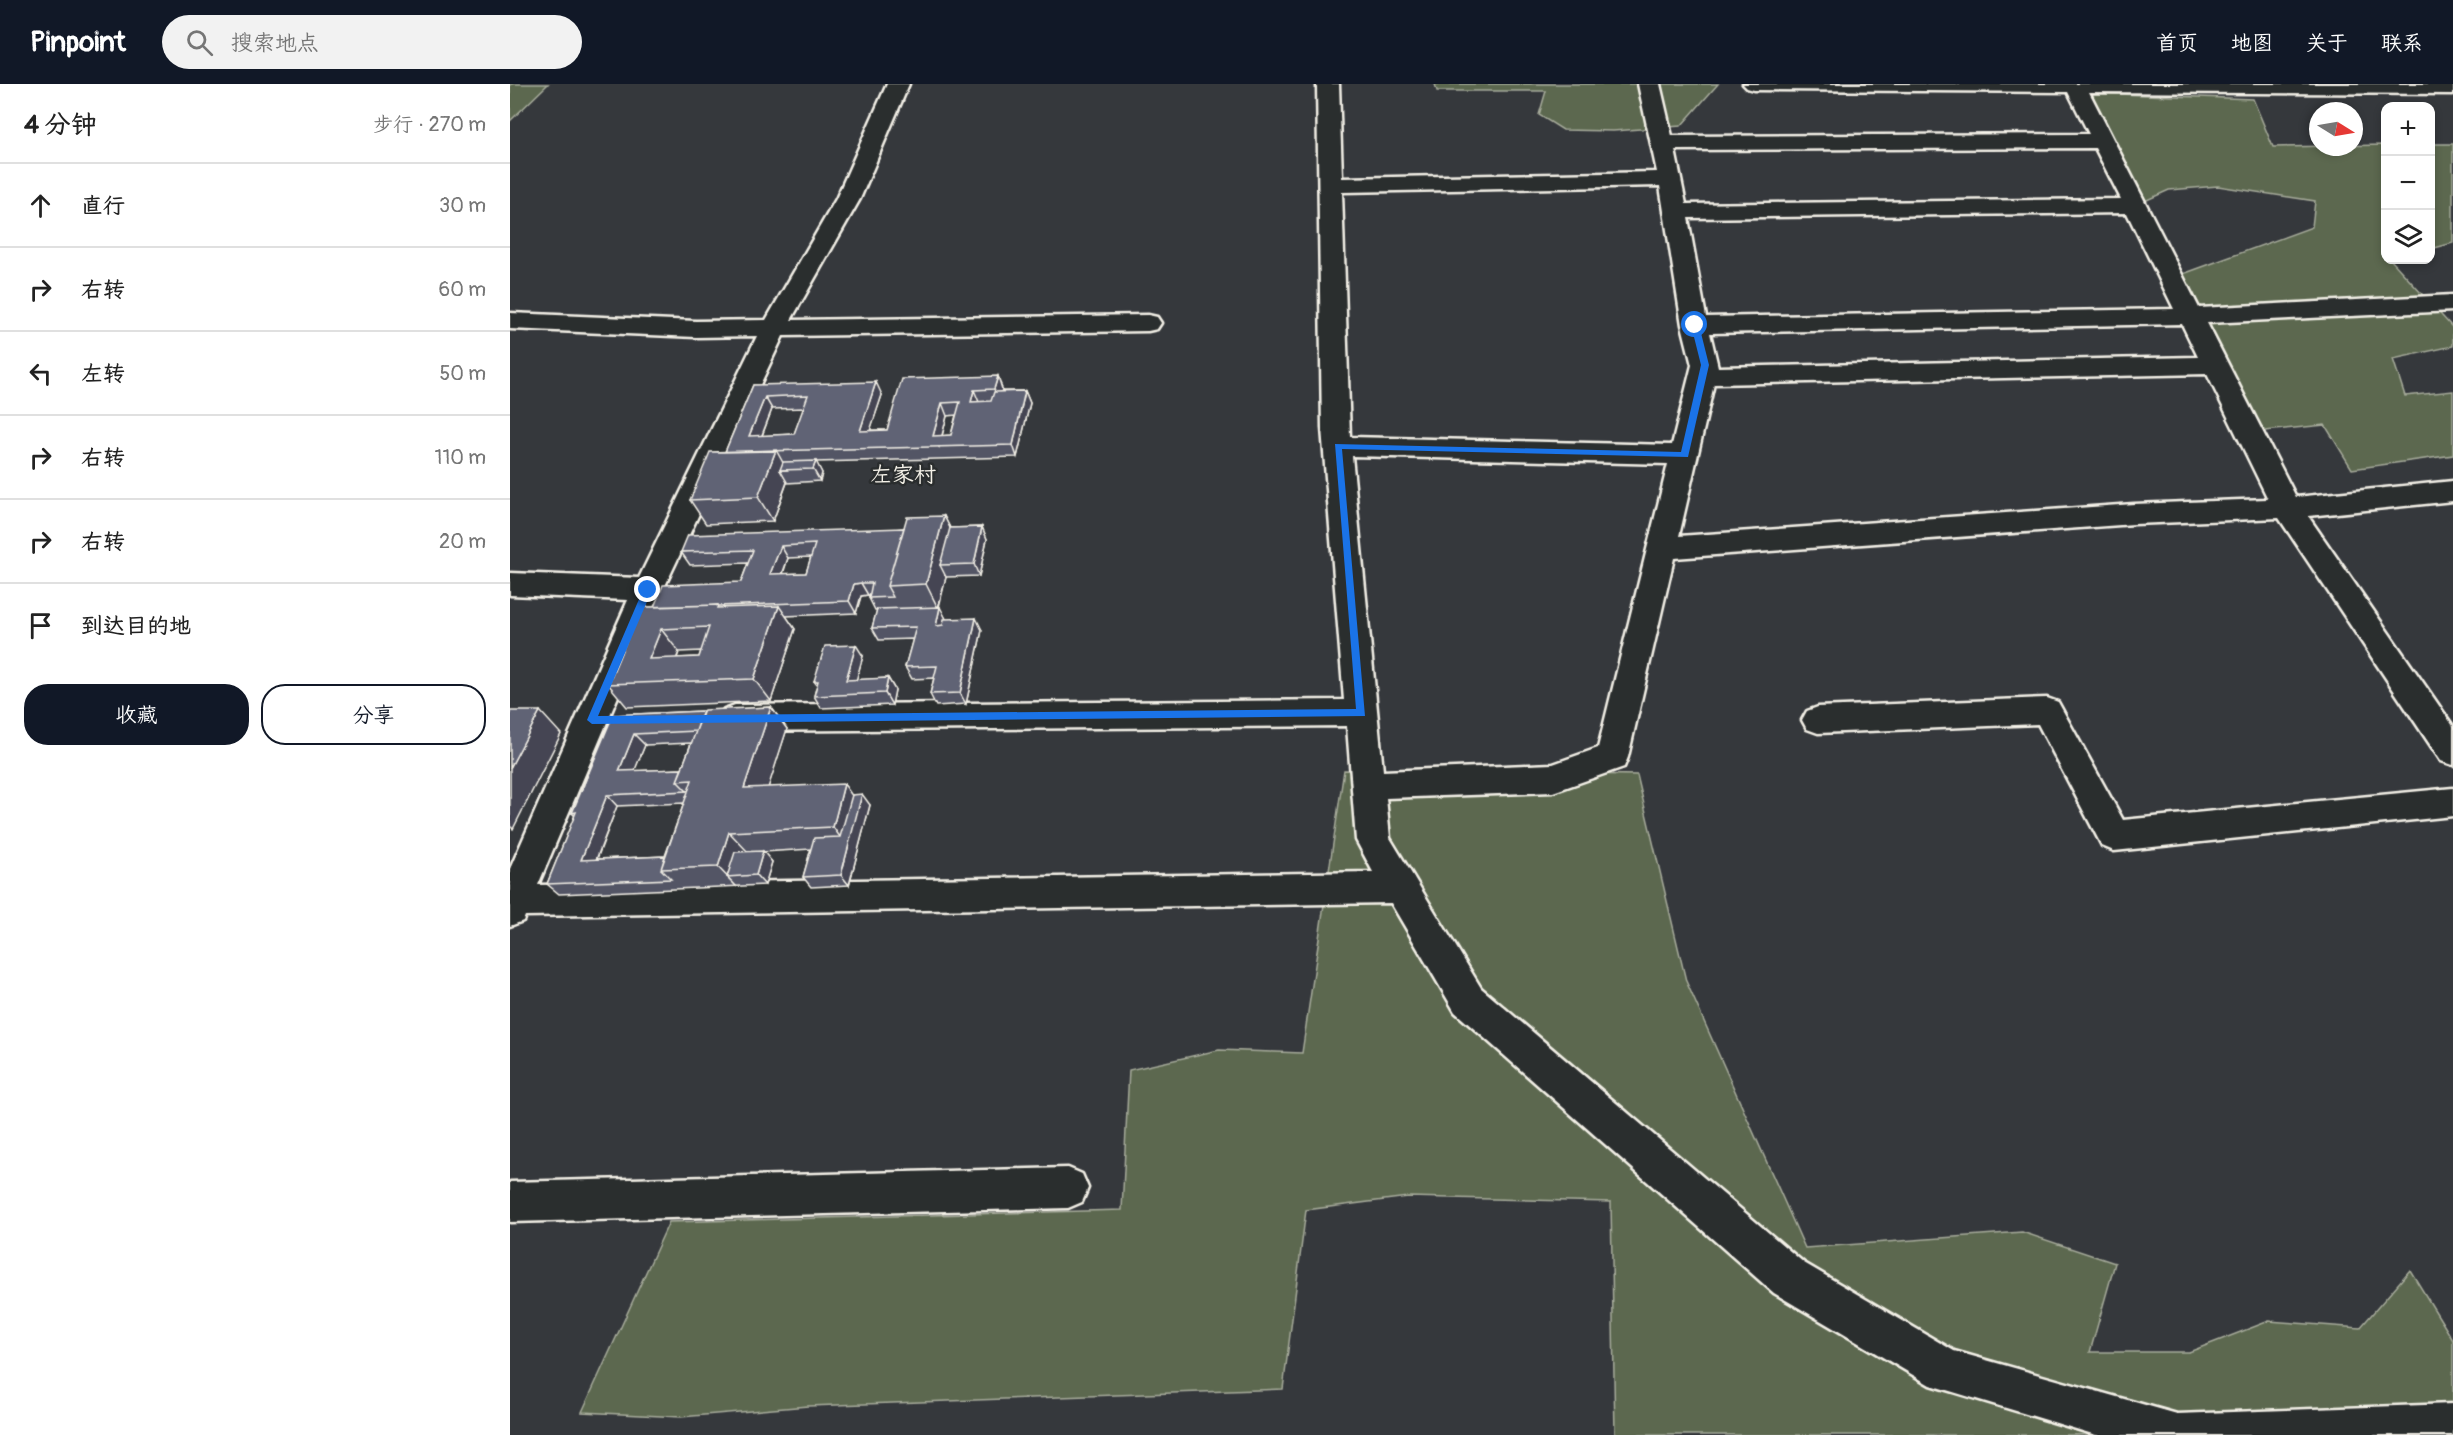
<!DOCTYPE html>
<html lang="zh">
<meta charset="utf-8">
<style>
body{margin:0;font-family:Pangolin,"LXGW WenKai TC",sans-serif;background:#f2f2f2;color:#222}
.controls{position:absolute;right:18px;top:18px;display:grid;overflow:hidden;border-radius:12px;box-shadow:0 3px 9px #0003}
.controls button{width:54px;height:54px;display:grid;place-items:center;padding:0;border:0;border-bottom:2px solid #e0e0e0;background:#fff;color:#222;font:30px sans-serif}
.compass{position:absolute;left:1799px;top:18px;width:54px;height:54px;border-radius:50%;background:#fff;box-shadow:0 3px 9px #0003;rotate:101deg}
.stop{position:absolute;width:18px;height:18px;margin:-14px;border:4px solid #1a73e8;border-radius:50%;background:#fff}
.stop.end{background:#1a73e8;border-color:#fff;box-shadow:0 2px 6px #0008}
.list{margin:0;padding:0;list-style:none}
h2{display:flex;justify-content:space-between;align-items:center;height:78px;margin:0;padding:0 24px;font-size:26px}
h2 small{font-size:20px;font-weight:400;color:#767676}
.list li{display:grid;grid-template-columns:39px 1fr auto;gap:18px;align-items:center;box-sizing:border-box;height:84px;padding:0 24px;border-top:2px solid #e0e0e0}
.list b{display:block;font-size:22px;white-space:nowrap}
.list em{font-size:20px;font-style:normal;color:#767676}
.actions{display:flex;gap:12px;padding:18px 24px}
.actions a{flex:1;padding:14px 0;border:2px solid #111827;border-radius:24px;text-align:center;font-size:21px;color:#111827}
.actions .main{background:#111827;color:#fff}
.icon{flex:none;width:33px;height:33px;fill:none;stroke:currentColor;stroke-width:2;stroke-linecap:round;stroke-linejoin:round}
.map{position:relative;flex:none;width:1943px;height:1351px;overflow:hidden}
header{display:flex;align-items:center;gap:36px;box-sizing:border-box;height:84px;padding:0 30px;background:#111827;color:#fff}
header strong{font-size:28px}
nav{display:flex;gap:33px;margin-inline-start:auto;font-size:21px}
.search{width:420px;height:54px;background:#f2f2f2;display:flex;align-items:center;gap:15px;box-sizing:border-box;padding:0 21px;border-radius:33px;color:#767676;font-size:22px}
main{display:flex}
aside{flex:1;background:#fff}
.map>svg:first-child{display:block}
</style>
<header>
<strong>Pinpoint</strong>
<div class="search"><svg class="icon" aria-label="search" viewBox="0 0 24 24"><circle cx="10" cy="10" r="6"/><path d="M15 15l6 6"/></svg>搜索地点</div>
<nav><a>首页</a><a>地图</a><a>关于</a><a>联系</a></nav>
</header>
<main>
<aside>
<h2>4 分钟<small>步行 · 270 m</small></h2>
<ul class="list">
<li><svg class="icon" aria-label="ahead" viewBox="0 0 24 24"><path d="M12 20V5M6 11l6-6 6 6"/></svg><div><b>直行</b></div><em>30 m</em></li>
<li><svg class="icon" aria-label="right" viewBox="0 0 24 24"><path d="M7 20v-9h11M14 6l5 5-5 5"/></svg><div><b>右转</b></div><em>60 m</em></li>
<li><svg class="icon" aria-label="left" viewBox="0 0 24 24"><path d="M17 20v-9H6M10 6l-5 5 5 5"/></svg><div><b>左转</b></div><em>50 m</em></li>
<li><svg class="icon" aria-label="right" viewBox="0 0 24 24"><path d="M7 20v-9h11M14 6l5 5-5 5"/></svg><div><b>右转</b></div><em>110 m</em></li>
<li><svg class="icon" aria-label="right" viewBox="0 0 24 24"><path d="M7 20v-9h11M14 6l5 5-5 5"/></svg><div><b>右转</b></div><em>20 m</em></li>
<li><svg class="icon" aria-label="arrive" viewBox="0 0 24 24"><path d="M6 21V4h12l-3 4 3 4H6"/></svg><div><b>到达目的地</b></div></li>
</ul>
<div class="actions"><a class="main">收藏</a><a>分享</a></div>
</aside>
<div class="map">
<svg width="1943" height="1351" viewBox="0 0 1943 1351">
<rect width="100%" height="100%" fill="#35383c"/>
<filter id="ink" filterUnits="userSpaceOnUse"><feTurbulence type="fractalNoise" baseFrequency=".0167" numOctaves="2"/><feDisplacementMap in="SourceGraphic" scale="12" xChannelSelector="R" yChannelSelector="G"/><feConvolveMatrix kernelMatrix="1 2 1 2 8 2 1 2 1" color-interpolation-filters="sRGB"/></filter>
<g filter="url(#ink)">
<!-- green -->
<path fill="#5b6850" stroke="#a8ac9c" stroke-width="1.5" d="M0 0H38L0 37Z
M925 0H1208L1171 42 1103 47 1053 46 1029 31 1036 7H927Z
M1581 9 1743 15 1763 63 1875 61 1876 176H1881L1943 244V262L1883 275 1895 312 1943 307V371L1842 385 1815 341 1745 348 1662 194 1802 143 1805 117 1708 102 1659 106 1617 125 1590 32Z
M1921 60H1943V159L1921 165Z
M834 686 1127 691 1176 897 1295 1164 1512 1148 1605 1179 1580 1268H1679L1759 1237 1850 1244 1900 1186 1943 1256V1351H1105L1101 1118 898 1113 796 1126 773 1305 298 1322 171 1333 72 1328 159 1138 612 1126 619 986 709 966 792 969Z"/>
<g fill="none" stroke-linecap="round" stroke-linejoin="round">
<defs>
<path id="minor" d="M377 0H399L350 115 281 236 638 231 647 233 651 239 647 245 638 247 273 252 153 506 28 801 863 788 846 756 837 642 225 647 214 643 209 634 214 625 225 621 834 616 812 344 807 0H829L832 94 1147 88 1128 0H1150L1162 52 1579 50 1558 8 1244 6 1237 4 1233 0H1943V10L1579 8 1689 224 1943 211V227L1697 239 1786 413 1943 397V417L1798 432 1943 642V681L1931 677 1769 434 1624 440 1164 474 1118 673 1114 683 1043 708 876 714 880 754 971 904 1294 1179 1444 1267 1667 1330 1943 1320V1351H1586L1420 1301 1264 1209 945 928 881 819 15 832 13 837 0 842V785L118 516 0 511V489L129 494 247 252 186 253 0 245V229L186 237 256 236 326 115ZM1585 64 1611 115 1176 120 1165 66ZM1150 102 1172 241 1182 281 1162 361 840 353 832 108ZM1617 129 1664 225 1196 233 1178 134ZM1672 240 1688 273 1208 283 1200 249ZM1697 290 1758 415 1624 420 1169 452 1204 300ZM842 372 1158 380 1088 664 1043 680 873 687Z
M1537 614 1548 618 1613 736 1943 704V732L1604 767 1592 762 1528 640 1308 649 1297 645 1292 636 1297 627 1308 623Z
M558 1084 572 1090 578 1104 572 1118 558 1124 0 1138V1098Z"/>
</defs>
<!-- minor casing -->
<use href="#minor" stroke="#f4f1e8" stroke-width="5"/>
<!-- minor -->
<use href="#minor" fill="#2a2d2e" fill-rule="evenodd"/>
</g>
<!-- wall -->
<path fill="#535565" stroke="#f4f1e8" stroke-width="1.5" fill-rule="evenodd" d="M488 292 492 305V307H515L520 319 507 373 306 378 312 389 310 397 277 399 263 437 196 440 180 416 215 368 243 301 372 311 360 346H377ZM294 324 284 350 252 352 262 325ZM446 331 441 351 432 352 437 332Z
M434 432 440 444 472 443 477 455 469 492 436 493 429 523 436 535 472 546 456 620 426 622 420 610 424 594 402 595 395 583 403 555 369 556 362 544 367 526H365L359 514V511L351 512 346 529 276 532 285 545 261 617 117 623 98 600 144 523 231 498 238 479 180 481 171 468 394 444ZM301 473 296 489 273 490 278 474ZM191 567 189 573 167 574 169 568Z
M353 572 346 596 378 594 385 606 382 621 311 624 304 612 307 601 304 597Z
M261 623 277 645 258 703 342 711 360 721 339 801 301 803 293 793 301 765 253 768 262 778 255 801 49 810 37 800 65 732 62 729 103 631 193 627ZM181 659 172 685 124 687 135 661ZM174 719 155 772 87 775 107 722Z"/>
<!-- shaded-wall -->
<path fill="#444552" stroke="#f4f1e8" stroke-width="1.5" d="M488 292 492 305 489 318 484 305Z
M366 298 372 311 356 359 350 347Z
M464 306 469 318H461Z
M515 307 520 319 507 373 503 361Z
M255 313 262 325 247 364 239 352Z
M432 319 437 332 429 363 423 352Z
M266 366 277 386H270L277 398 263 437 248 413Z
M306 377 312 389 310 397 303 385Z
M434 432 446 456 430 481 436 493 428 524 416 500Z
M472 443 477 455 469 492 464 480Z
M271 462 278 474 268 502 260 490Z
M351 499 358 511 351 512 346 529 339 517 344 500Z
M269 522 285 545 261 617 244 595Z
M430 523 436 535 432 553 426 542Z
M466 534 472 546 456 620 450 609Z
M151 545 169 568 157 597 139 575Z
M346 561 353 572 343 608 336 596Z
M378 594 385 606 382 621 375 609Z
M261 623 277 645 251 726 234 704Z
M30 627 51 650 3 745 0 742V684Z
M124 650 135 661 120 698 109 687Z
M334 700 349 722 352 710 360 721 339 801 331 791 338 764 323 743Z
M97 711 107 722 82 786 71 776Z
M219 748 238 768 217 793 227 803 208 783Z
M253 767 262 778 255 801 246 791Z"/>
<!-- building -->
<path fill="#616375" stroke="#f4f1e8" stroke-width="1.5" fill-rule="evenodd" d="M488 292 484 305 464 306 461 318 481 317 484 308 515 307 503 361 215 368 243 301 366 298 350 347 377 346 392 295ZM298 311 284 350 239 352 255 313ZM450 318 441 351 423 352 432 319Z
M266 366 248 413 180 416 200 368Z
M306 377 303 385 270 386 273 378Z
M434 432 416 500 377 502 397 433Z
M472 443 464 480 430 481 440 444Z
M394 444 377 502 383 513 359 514 362 499H351L344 500 339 517 209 522 208 521 144 523 153 501 231 498 243 466 171 468 178 451ZM305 460 296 489 260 490 271 462Z
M208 521 207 524 269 522 244 595 98 600 130 523ZM199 543 189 573 139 575 151 545Z
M430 523 426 542 433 541 434 535 466 534 450 609 420 610 427 582 395 583 406 543 362 544 367 525Z
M346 561 336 596 378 594 375 609 304 612 308 597H304L315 562Z
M261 623 234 704 334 700 323 743 219 748 208 783 151 785 182 696 167 697 194 626Z
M0 627H30L0 684Z
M193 627 186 647 124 650 109 687 172 685 167 697 177 707 97 711 71 776 155 772 151 785 161 795 37 800 66 728 62 729 103 631Z
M352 710 331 791 293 793 304 754 330 753 342 711Z
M253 767 246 791 217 793 225 768Z"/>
</g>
<!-- route -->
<path fill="#1a73e8" d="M1185 238 1189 241 1199 281 1178 373 832 365 855 632 82 640 77 636 133 506 138 503 142 506 88 632 846 625 825 360 1171 368 1191 281 1181 241Z"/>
<g text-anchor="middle" stroke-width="5" stroke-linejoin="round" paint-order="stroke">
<!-- quarter labels -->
<g font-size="22" fill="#f4f1e8" stroke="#2a2d2e">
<text x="393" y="398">左家村</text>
</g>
</g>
</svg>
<div class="controls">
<button>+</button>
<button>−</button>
<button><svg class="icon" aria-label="layers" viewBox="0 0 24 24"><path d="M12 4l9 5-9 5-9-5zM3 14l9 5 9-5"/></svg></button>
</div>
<svg class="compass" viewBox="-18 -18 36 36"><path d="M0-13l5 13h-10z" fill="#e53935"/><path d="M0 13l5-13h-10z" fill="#767676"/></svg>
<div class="stop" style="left:1185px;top:241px"></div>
<div class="stop end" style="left:138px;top:506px"></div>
</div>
</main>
